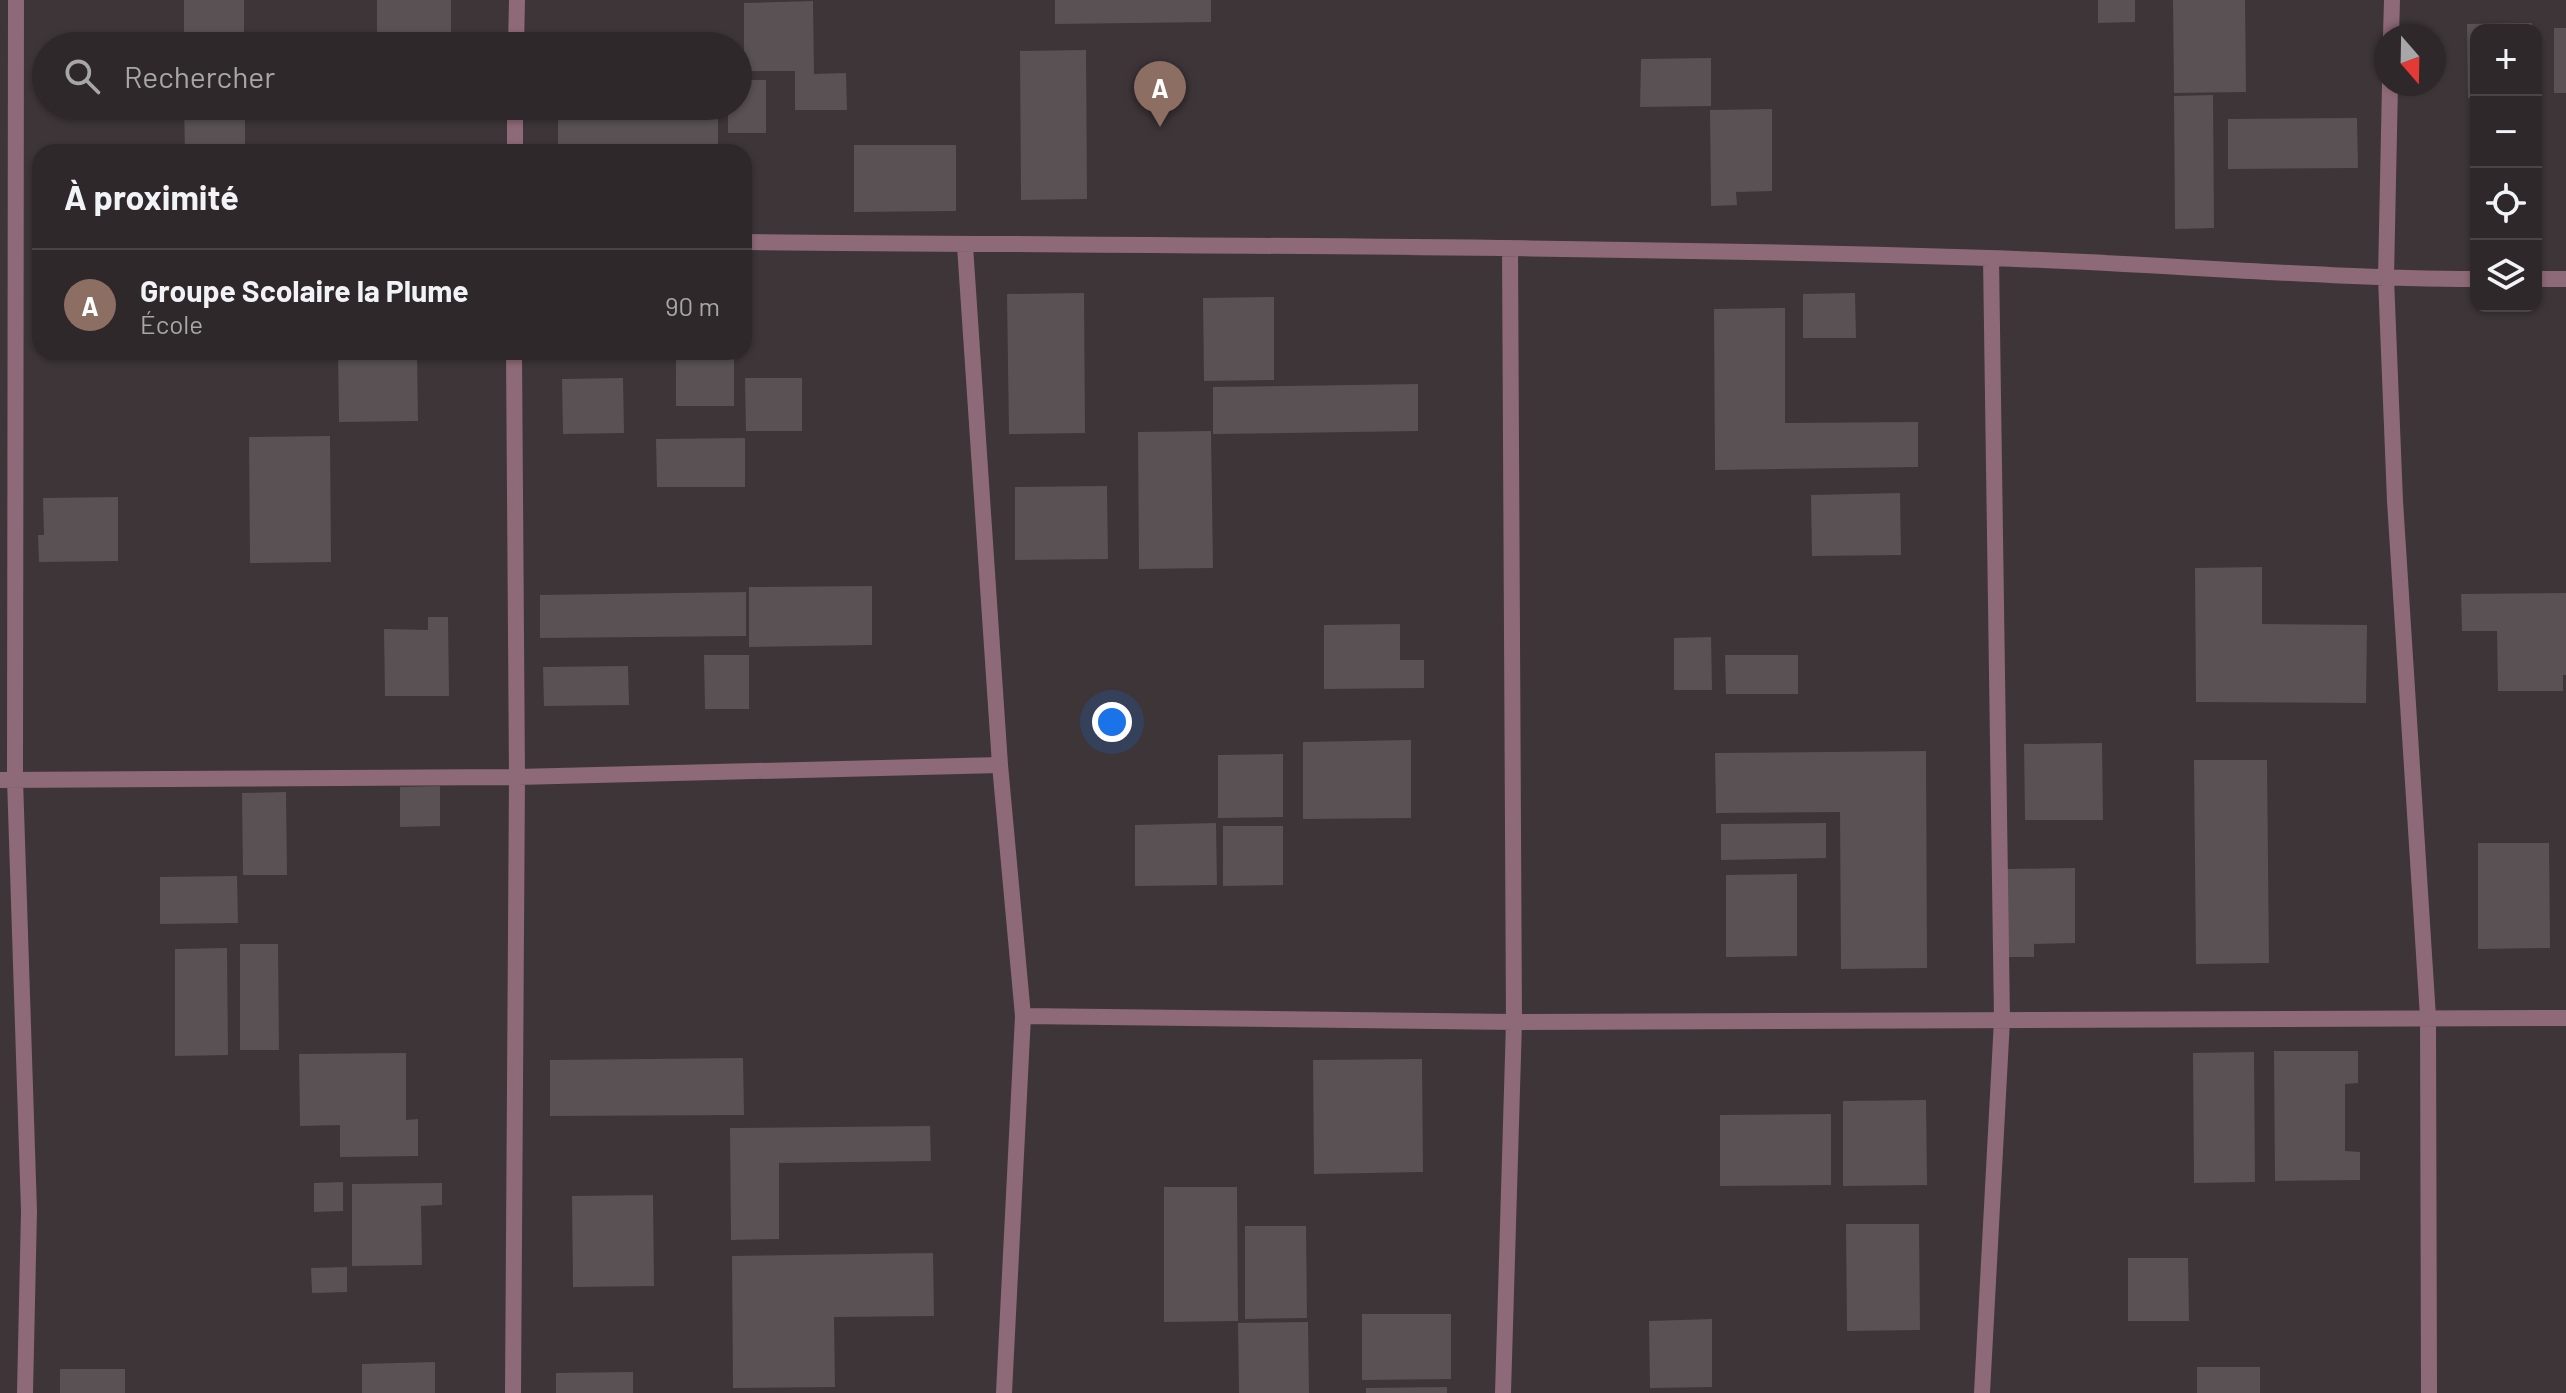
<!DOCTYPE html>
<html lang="fr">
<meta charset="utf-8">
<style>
body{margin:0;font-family:Barlow,sans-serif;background:#3a3436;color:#f1f3f6}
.controls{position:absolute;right:24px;top:24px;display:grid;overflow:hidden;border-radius:16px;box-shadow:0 2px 6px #0004}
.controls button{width:72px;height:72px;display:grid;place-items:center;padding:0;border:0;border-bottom:2px solid #494447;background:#2e282a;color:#f1f3f6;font:40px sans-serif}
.compass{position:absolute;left:2374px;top:24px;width:72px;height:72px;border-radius:50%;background:#2e282a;box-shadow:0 2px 6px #0004;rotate:160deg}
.you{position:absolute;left:1112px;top:722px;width:28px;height:28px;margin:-20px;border:6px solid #fff;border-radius:50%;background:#1a73e8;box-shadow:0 0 0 12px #1a73e833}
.badge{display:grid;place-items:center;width:52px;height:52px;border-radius:50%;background:#fe8ebd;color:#fff;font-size:26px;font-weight:700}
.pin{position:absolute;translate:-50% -66px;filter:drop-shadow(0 2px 4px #0008)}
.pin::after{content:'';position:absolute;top:42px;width:28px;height:24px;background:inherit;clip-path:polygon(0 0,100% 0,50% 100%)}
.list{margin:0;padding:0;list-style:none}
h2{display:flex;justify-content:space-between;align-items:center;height:104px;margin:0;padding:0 32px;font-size:34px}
h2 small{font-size:26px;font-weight:400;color:#a7a6a8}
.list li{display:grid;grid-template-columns:52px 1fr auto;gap:24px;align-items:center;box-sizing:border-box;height:112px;padding:0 32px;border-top:2px solid #494447}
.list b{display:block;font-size:30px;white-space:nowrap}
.list p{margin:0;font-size:26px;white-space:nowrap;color:#a7a6a8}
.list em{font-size:26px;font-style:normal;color:#a7a6a8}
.icon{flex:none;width:44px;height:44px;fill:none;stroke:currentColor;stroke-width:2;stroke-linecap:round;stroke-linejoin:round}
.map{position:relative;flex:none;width:2566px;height:1393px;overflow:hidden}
.search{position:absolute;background:#2e282a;box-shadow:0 2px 6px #0004;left:32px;top:32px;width:720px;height:88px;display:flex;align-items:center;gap:20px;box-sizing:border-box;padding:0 28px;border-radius:44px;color:#a7a6a8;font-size:30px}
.panel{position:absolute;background:#2e282a;box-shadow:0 2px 6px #0004;left:32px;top:144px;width:720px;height:216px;border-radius:24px}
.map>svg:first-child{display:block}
</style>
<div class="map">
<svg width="2566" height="1393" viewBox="0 0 2566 1393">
<rect width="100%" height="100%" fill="#3d3538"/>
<!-- building -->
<path fill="#595154" d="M184 0H244V46H184Z
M377 0H451V45L377 46Z
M1055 0H1211V22L1055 24Z
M2098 0H2135V22L2098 23Z
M2173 0H2245L2246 92 2174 93Z
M813 1 814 74 846 73 847 110H795V71H744V3Z
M2532 23V30H2476V98H2468L2467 24Z
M2554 28H2566V93H2554Z
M1086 50 1087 199 1021 200 1020 51Z
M1711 58V106L1640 107 1641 59Z
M738 80H766V133H728V106H738Z
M2213 95 2214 228 2175 229 2174 96Z
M184 106H245V152H185Z
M558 106H718V150L558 151Z
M1772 109V191L1736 192 1737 205 1711 206 1710 110Z
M2357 118 2358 168 2228 169V119Z
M854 145H956V211L854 212Z
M1084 293 1085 433 1009 434 1007 294Z
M1855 293 1856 338H1803V294Z
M1274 297V380L1204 381 1203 298Z
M1785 308V423L1918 422V467L1715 470 1714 309Z
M338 352H417L418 421 339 422Z
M676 352H734V406H676Z
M623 378 624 433 563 434 562 379Z
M745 378H802V431H746Z
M1418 384V431L1213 434V387Z
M1211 431 1213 568 1139 569 1138 432Z
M330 436 331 562 250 563 249 437Z
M745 438V487H657L656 439Z
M1107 486 1108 559 1015 560V487Z
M1900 493 1901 555 1812 556 1811 495Z
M118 497V561L39 562 38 535H44L43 498Z
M2262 567V624L2367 625 2366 703 2196 702 2195 568Z
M872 586V645L749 647V587Z
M746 592V636L540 638V595Z
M2566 593V675H2563V691H2498L2497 631H2462L2461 594Z
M428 617H448L449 696H385L384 629 428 630Z
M1400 624V660H1424V688L1324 689V625Z
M1711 637 1712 690H1674V638Z
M704 655H749V709H705Z
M1725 655H1798V694H1726Z
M628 666 629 705 544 706 543 667Z
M1411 740V818L1303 819V742Z
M2102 743 2103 820H2025L2024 744Z
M1926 751 1927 968 1841 969 1840 812 1716 813 1715 753Z
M1283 754V817L1218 818V755Z
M2194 760H2267L2269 963 2196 964Z
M440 786V826L400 827V787Z
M286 792 287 875H243L242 793Z
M1216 823 1217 885 1135 886V825Z
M1826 823V858L1721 860V824Z
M1223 826H1283V885L1223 886Z
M2478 843H2549L2550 948 2478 949Z
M2075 868V943L2034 944V957H2007V869Z
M1797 874V956L1726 957V875Z
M237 876 238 923 160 924V877Z
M240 944H278L279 1050H240Z
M227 948 228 1055 175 1056V949Z
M2274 1051H2358V1083L2345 1084V1151L2360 1152V1180L2275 1181Z
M2254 1052 2255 1182 2194 1183 2193 1053Z
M406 1053V1120L418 1119V1156L340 1157V1125L300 1126 299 1054Z
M743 1058 744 1115 550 1116V1060Z
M1422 1059 1423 1172 1314 1174 1313 1060Z
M1926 1100 1927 1185 1843 1186V1101Z
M1831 1114V1185L1720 1186V1115Z
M930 1126 931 1161 779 1163V1239L731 1240 730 1128Z
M343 1182V1211L314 1212V1183Z
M442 1183V1205L421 1206 422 1265 352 1266V1184Z
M1164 1187H1237L1238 1321 1164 1322Z
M653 1195 654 1286 573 1287 572 1196Z
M1846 1224H1919L1920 1330 1847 1331Z
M1245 1226H1306L1307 1318 1245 1319Z
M933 1253 934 1316 834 1317 835 1387 733 1388 732 1256Z
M2128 1258H2188L2189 1321H2128Z
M347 1267V1292L312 1293 311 1268Z
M1362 1314H1451V1379L1362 1380Z
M1712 1319V1387L1650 1388 1649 1321Z
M1308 1322 1309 1393H1239L1238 1323Z
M435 1362V1393H362V1364Z
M2197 1367H2260V1393H2197Z
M60 1369H125V1393H60Z
M633 1372V1393H556V1373Z
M1447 1387V1393H1366V1388Z"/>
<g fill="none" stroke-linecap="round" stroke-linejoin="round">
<!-- minor -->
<path stroke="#8e6977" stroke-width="16" d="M16 0 15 779 29 1211 25 1393
M2391 36 2392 0
M516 46 517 0
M2390 84 2386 278 2395 501 2428 1017 2429 1393
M515 152V106
M744 242C1159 246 1574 245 1989 258 2151 263 2313 278 2476 279
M965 246 1000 765 1023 1016 1004 1393
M2536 279H2566
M0 780 517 777 1000 765
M1023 1016 1514 1022 2566 1018
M513 1393 517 777 514 352
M1503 1393 1514 1022 1510 248
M1982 1393 2002 1020 1991 258"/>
</g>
</svg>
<div class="controls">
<button>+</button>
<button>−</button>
<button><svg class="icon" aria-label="locate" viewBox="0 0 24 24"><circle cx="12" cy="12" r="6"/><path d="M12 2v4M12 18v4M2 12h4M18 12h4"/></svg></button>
<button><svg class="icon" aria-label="layers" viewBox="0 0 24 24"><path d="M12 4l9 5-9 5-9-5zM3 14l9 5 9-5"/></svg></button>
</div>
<svg class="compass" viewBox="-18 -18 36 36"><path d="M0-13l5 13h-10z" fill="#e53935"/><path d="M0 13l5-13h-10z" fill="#a7a6a8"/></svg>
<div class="you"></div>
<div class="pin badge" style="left:1160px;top:127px;background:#8d6e63">A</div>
<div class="search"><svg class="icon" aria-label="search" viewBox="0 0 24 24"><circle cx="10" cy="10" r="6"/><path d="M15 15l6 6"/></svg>Rechercher</div>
<section class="panel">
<h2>À proximité<small></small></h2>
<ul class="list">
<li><span class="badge" style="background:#8d6e63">A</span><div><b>Groupe Scolaire la Plume</b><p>École</p></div><em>90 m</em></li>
</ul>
</section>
</div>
